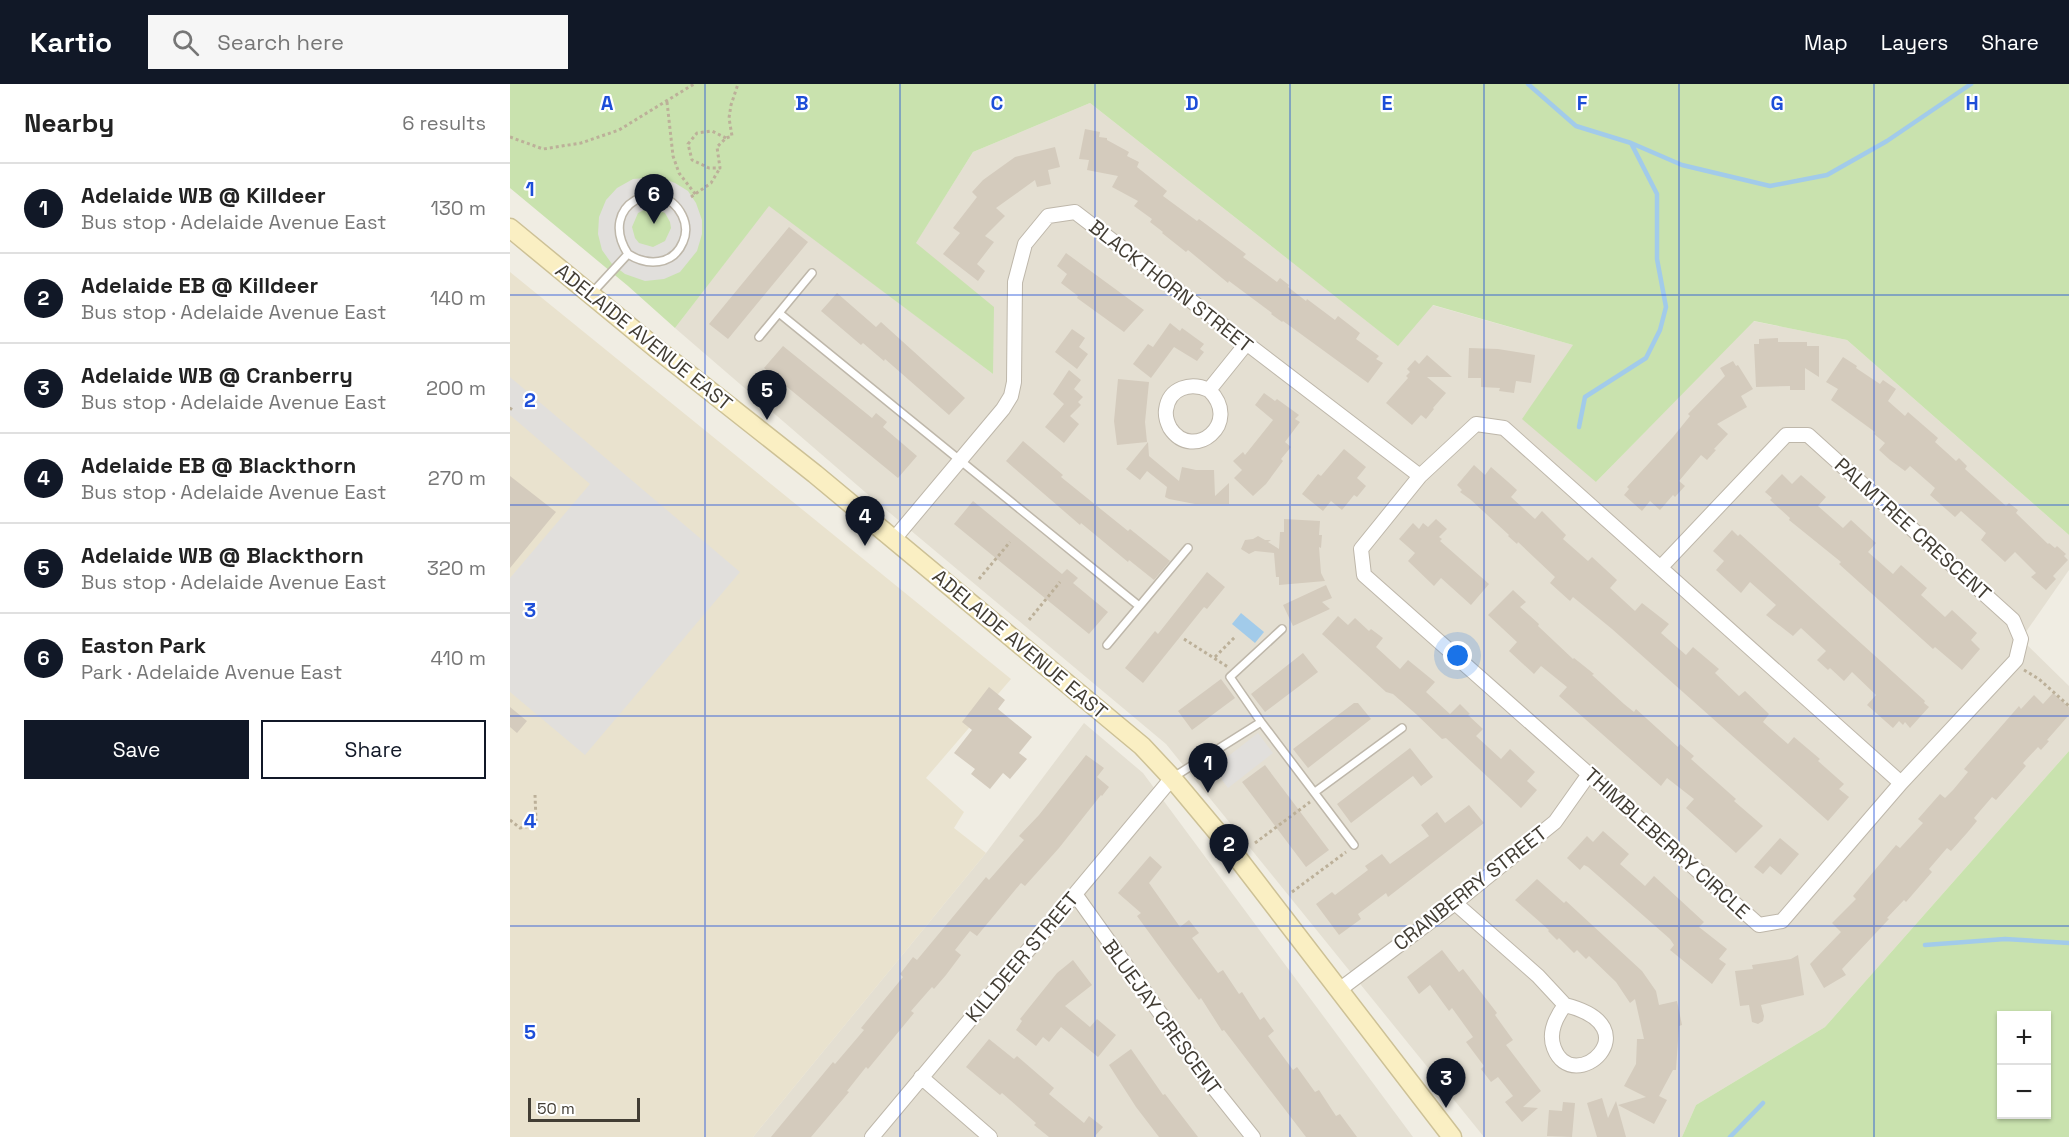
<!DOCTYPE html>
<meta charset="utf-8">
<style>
body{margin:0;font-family:"Space Grotesk",sans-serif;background:#f6f6f6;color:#222}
.controls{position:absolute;right:18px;bottom:18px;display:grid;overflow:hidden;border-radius:0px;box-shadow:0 2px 4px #0004}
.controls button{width:54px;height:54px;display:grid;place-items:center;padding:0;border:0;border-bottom:2px solid #e0e0e0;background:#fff;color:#222;font:30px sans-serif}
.scale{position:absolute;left:18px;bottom:15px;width:112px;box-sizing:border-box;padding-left:6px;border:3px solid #423d34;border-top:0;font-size:16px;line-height:21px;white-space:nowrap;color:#423d34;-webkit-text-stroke:4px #fff;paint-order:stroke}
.you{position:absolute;left:948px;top:572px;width:21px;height:21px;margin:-15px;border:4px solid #fff;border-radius:50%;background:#1a73e8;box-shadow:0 0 0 9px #1a73e833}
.badge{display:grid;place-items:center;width:39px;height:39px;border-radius:50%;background:#111827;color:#fff;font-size:20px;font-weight:700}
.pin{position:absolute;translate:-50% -50px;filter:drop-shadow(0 2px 3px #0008)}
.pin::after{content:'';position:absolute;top:32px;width:21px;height:18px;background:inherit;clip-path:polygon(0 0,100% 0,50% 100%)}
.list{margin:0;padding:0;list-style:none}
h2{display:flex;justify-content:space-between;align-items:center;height:78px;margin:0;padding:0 24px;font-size:26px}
h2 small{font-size:20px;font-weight:400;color:#767676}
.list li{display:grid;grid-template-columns:39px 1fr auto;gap:18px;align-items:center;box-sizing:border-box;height:90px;padding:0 24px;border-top:2px solid #e0e0e0}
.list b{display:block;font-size:22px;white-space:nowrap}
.list p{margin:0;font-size:20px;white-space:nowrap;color:#767676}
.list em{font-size:20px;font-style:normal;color:#767676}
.actions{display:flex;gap:12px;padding:18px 24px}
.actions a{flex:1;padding:14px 0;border:2px solid #111827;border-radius:0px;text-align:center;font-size:21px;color:#111827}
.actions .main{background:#111827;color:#fff}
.icon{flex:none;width:33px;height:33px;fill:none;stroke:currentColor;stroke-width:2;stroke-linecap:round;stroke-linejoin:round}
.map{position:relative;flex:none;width:1559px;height:1053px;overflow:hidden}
header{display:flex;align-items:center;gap:36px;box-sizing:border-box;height:84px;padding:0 30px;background:#111827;color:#fff}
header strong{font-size:28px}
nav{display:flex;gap:33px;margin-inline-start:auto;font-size:21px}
.search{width:420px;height:54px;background:#f6f6f6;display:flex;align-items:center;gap:15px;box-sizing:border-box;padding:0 21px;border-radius:0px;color:#767676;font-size:22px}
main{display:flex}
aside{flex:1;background:#fff}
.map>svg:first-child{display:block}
</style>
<header>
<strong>Kartio</strong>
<div class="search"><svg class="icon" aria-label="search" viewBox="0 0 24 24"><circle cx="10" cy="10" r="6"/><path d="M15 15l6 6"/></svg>Search here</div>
<nav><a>Map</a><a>Layers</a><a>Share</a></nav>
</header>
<main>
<aside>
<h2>Nearby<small>6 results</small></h2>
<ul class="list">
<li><span class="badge">1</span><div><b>Adelaide WB @ Killdeer</b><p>Bus stop · Adelaide Avenue East</p></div><em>130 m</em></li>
<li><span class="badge">2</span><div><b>Adelaide EB @ Killdeer</b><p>Bus stop · Adelaide Avenue East</p></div><em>140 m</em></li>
<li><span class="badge">3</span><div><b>Adelaide WB @ Cranberry</b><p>Bus stop · Adelaide Avenue East</p></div><em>200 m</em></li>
<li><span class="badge">4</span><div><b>Adelaide EB @ Blackthorn</b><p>Bus stop · Adelaide Avenue East</p></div><em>270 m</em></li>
<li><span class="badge">5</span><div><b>Adelaide WB @ Blackthorn</b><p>Bus stop · Adelaide Avenue East</p></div><em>320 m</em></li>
<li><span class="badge">6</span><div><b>Easton Park</b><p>Park · Adelaide Avenue East</p></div><em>410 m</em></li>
</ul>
<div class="actions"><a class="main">Save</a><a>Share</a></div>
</aside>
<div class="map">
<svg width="1559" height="1053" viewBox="0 0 1559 1053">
<rect width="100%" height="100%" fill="#f0ede3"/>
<!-- residential -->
<path fill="#e4dfd2" d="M580 19 887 261 922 221 1063 261 1086 398 1243 237 1337 256 1559 451V486L1511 555 1559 602V667L1315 943 1186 1021 1172 1053H974L656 660 362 414 165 244 259 121 483 290V223L405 160 463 68Z
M574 639 633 689 903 1053H243L476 769Z"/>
<!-- education -->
<path fill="#e9e2ce" d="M0 188 501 595 416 694 454 728 444 744 476 769 243 1053H0Z"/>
<!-- green -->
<path fill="#c9e2ae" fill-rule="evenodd" d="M0 0H1559V451L1337 256 1244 237 1086 398 1012 335 1063 261 923 221 888 262 580 19 463 68 406 159 484 223 483 290 259 122 165 244 118 202 0 104Z
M1559 667V1053H1172L1186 1021 1315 943ZM1492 932H1536V1030H1492Z"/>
<!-- parking -->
<path fill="#e1dfdc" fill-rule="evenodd" d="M149 93 165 99 178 107 186 119 192 136V150L187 167 170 188 154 195 135 197 115 190 102 180 92 166 88 150 89 133 96 116 107 104 123 95ZM143 124 155 129 160 138 161 144 155 157 143 163 129 159 125 154 122 143 128 129 134 126Z
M0 293 230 488 75 671 0 608V494L80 400 0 331Z
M748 649 763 669 718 704 703 684Z"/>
<!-- water -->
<path fill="#a2cbea" d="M731 529 754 548 745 559 722 540Z"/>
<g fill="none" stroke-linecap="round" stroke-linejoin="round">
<!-- stream -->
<path stroke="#a2cbea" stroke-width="4.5" d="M1018 0 1066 42 1121 59 1172 81 1260 102 1317 91 1377 57 1461 0
M1069 343 1075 313 1136 274 1150 246 1156 223 1147 175V110L1121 59
M1415 861 1495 855 1559 859
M1220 1053 1253 1019"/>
</g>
<!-- building -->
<path fill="#d4cbbd" d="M575 45 590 48 589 53 597 54V56L619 68 617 72 629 78 627 83 657 107 653 112 687 137 689 135 736 170 733 173 767 198 770 194 779 201 778 203 796 217 797 215 825 236 828 232 850 249 846 255 869 272 866 275 873 279 858 299 773 237 772 238 761 230 762 229 719 197 718 199 678 166 676 168 652 149 653 148 640 138 642 135 624 122 628 117 602 103 608 92 577 86 579 76 569 75Z
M545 63 550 83 538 86 541 100 527 103 525 96 486 124 495 132 475 152 484 158 467 180 475 187 468 197 433 170 450 149 443 144 467 113 462 108 473 96 505 73Z
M279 143 298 158 218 255 199 240Z
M556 169 634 226 614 248 567 214 568 212 551 199 557 190 547 182Z
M327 209 366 243 371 238 455 314 439 331 375 275 374 277 353 259 351 261 311 227Z
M660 239 670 247 672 244 694 260 690 265 694 268 687 277 664 263 641 294 623 280 638 260 643 263Z
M562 245 575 254 569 263 578 270 567 285 545 268Z
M1268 254V258H1297V262H1309V293L1295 284V306H1280V302L1246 303 1244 260H1249V255Z
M273 262 362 334 366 329 377 338 373 343 407 372 388 394 254 284Z
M959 264 988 265 1025 271 1021 299 1006 297 1004 309 989 307 990 304 971 303V294H958Z
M917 271 942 293H917L936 309 923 324 924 325 916 335 911 331 902 341 876 319 898 294 896 292 900 288 897 285 905 276 909 280Z
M1333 273 1347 282 1346 284 1370 300 1373 296 1386 305 1378 317 1395 332 1398 328 1428 354 1425 358 1446 377 1449 374 1457 382 1455 385 1487 414 1496 422 1499 419 1508 426 1506 429 1538 460 1539 459 1545 464 1547 462 1556 470 1554 472 1558 476 1543 492 1546 495 1536 506 1521 493 1526 489 1505 468 1495 478 1471 456 1476 449 1451 427 1445 433 1420 411 1425 404 1400 382 1395 387 1380 376 1369 366 1375 359 1364 350 1365 348 1321 316 1328 305 1316 298Z
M1223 277 1226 282 1228 281 1243 305 1231 312 1237 323 1207 340 1218 350 1204 365 1206 366 1197 376 1191 371 1169 397 1175 402 1165 413 1163 411 1150 426 1140 417 1132 427 1114 411 1119 405 1117 403 1163 353 1180 332 1178 330 1215 292 1210 284Z
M559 286 571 296 564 305 573 313 568 318 571 321 560 332 569 340 554 359 535 343 554 320 543 310Z
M608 295 639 298 635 338 637 358 607 361 604 337Z
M754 309 765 317 767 315 789 331 785 335 790 338 775 358 781 363 771 375 773 377 756 400 743 412 724 394 732 386 723 377 733 368 735 371 763 336 745 321Z
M513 357 553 391 551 393 618 447 620 445 660 477 644 496 619 476 618 478 571 439 570 441 496 377Z
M638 358 639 372 669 397 672 383 686 386H704L705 412 719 399V420H685L659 415 655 413 657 403 637 387 630 396 616 385Z
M834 365 856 383 847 394 856 402 847 413 844 411 832 426 821 417 813 427 792 410 808 390 811 392Z
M964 381 975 391 981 383 997 397 1007 406 1001 413 1025 435 1032 427 1056 451 1053 455 1078 477 1082 473 1107 496 1100 504 1125 527 1132 519 1159 540 1151 549 1176 571 1183 563 1209 585 1205 589 1229 612 1235 607 1259 630 1253 638 1278 660 1284 653 1310 675 1308 677 1334 700 1329 705 1339 713 1318 737 1102 545 1063 513 1060 517 1040 499 1045 493 1008 458 1007 460 998 452 999 451 961 416 950 408 952 406 947 401Z
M1272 390 1282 400 1291 391 1316 413 1308 422 1333 444 1341 436 1366 459 1358 468 1383 490 1391 481 1417 504 1411 511 1435 533 1442 526 1467 549 1461 556 1470 565 1452 586 1425 563 1423 565 1371 518 1329 480 1331 478 1279 436 1280 434 1260 416 1262 414 1255 408Z
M0 392 46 428 0 484Z
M463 417 552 490 557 485 568 494 563 499 598 528 579 550 444 440Z
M774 435 810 437 809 451H812L811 464 809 463 811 489 815 497 769 501V493H766L764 469 745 467 739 470 731 465 735 456 743 455 748 452 755 456H761L758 458 769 465 770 448H774Z
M926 435 937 445 929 453 932 455 930 457 979 500 961 521 931 494 924 502 898 477 905 469 889 455 903 439 909 445 913 439 918 443Z
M1222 446 1228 452 1230 450 1415 617 1414 619 1419 623 1400 644 1395 638 1393 641 1389 637 1383 644 1357 621 1366 611 1342 588 1334 597 1320 584 1318 586 1307 576 1316 567 1291 544 1283 552 1256 531 1266 521 1240 498 1231 509 1206 486 1214 477 1203 467Z
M697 488 715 503 697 525 694 523 633 599 615 584 645 547 648 550Z
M816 501 822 514 812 518 820 525 783 542 773 521Z
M1003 506 1016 518 1010 523 1029 540 1028 542 1063 575 1064 574 1084 590 1082 591 1114 620 1124 628 1126 625 1168 663 1170 660 1184 672 1181 675 1226 715 1224 717 1253 742 1226 769 1176 724 1184 715 1157 694 1151 702 1049 612 1057 603 1031 582 1024 590 999 567 1007 558 978 531Z
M828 532 838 541 845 534 859 547 861 545 873 554 866 563 890 585 898 576 925 598 916 608 940 630 950 620 960 630 958 631 973 645 966 652 991 675 1000 665 1025 688 1017 697 1027 706 1011 724 936 654 932 655 906 630 883 610 876 608 812 550Z
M793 569 808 588 755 628 741 610Z
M711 595 725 614 682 646 668 627Z
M479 603 495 616 488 625 522 653 509 669 517 675 500 695 493 689 480 705 461 690 465 685 444 669 462 646 452 638Z
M1543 609 1559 623V631L1537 656 1539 657 1531 666 1528 663 1513 679 1516 682 1486 716 1482 713 1464 734 1467 737 1457 749 1441 767 1437 764 1419 785 1422 788 1396 818 1394 816 1377 834 1379 835 1332 885 1336 891 1314 904 1300 880 1331 848 1322 839 1346 815 1343 812 1386 761 1390 764 1413 739 1408 735 1430 710 1435 714 1443 706 1458 688 1454 685 1509 622 1511 625 1524 611 1533 620Z
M844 619H848L861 635 798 684 783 665Z
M0 623 17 637 7 649 0 643Z
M900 664 923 693 911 702 903 692 841 739 827 720Z
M576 671 594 684 587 693 599 703 592 712 591 711 549 764 515 802 511 799 467 852 460 847 445 866 451 871 436 891 424 905 422 903 401 927 404 929 358 985 356 983 337 1007 339 1008 301 1053H261L323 978 325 980 354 946 351 944 393 893 390 890 403 873 407 876 476 793 479 796 514 756 509 752 529 731Z
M755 681 819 766 796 783 732 698Z
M959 721 974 739 878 813 876 809 848 830 851 835 829 851 806 820 822 808 825 811 858 786 855 782 872 770 880 780 919 752 911 741 927 728 935 739Z
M1093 747 1119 770 1110 780 1135 802 1144 792 1194 838 1189 843 1217 865 1209 875 1216 880 1202 900 1160 866 1164 861 1160 855 1078 783 1074 781 1070 786 1057 774 1077 752 1083 758Z
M1270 754 1289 770 1271 791 1260 782 1253 790 1244 783Z
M640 772 652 783 639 799 670 843 679 836 689 849 682 854 708 889 713 886 729 910 732 908 750 936 754 933 764 947 758 952 783 986 787 983 805 1008 809 1006 826 1032 830 1030 847 1053H796L714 946 712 947 691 914 689 916 662 880 627 832 631 829 608 809Z
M1027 795 1054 819 1056 817 1132 887 1146 907 1149 921 1167 917 1172 941 1169 942 1166 986H1163L1149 1012 1157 1016 1144 1040 1108 1021 1136 1013 1114 1002 1126 980 1127 955H1134L1125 915 1120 919 1106 898 1079 872 1076 875 1067 866 1064 869 1049 854 1047 856 1038 847 1039 846 1005 816Z
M932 866 949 888 953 885 987 929 985 931 1003 956 996 961 1031 1007 1013 1023 1028 1024 1012 1038 995 1018 1003 1012 988 993 981 998 971 985 974 982 956 958 963 953 942 924 939 927 920 901 909 910 897 893Z
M1288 871 1294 911 1251 921 1254 932 1253 937 1248 940 1242 938 1239 921 1230 922 1225 887 1243 885 1242 881 1281 875Z
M563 876 582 901 555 922 580 943 587 935 606 951 588 973 551 943 539 958 533 953 526 962 506 946 512 937 510 935 547 889Z
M479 955 504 975 507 972 544 1004 539 1010 574 1039 579 1032 593 1043 584 1053H539L524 1041 526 1039 492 1009 490 1011 456 983Z
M621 965 653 1011 655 1010 688 1053H649L626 1023 599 981Z
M1092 1014 1098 1034 1106 1017 1116 1053H1087L1077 1019Z
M1053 1018 1065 1019 1062 1053 1037 1052 1039 1026 1052 1027Z"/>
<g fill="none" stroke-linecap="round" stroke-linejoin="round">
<defs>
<path id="lane" d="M82 209 118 170C137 182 163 182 173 158 177 149 176 139 172 131 151 90 86 120 118 170
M269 229 629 522
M249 253 302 189
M597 561 678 464
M751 638 720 593 772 545
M662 694 751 638 844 761
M805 708 892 644"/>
<path id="street" d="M699 306C733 339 683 379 660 344 657 338 655 333 656 326 659 303 681 298 699 306L736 260
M966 340 994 344 1391 699 1272 837 1249 841 854 491 851 465 910 392Z
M384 455 493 325 501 312 504 298 505 198 515 160 538 132 565 128 910 392
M1151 483 1276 351H1298L1503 536 1511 555 1506 576 1391 699
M565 810 703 1003 743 1053
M945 819 1028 892 1055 921
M829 906 945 819 1045 738 1079 690
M1055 921C1144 943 1063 1014 1044 964 1038 949 1046 933 1055 921Z
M411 993 480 1053
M362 1053 662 694"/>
<path id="secondary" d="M0 144 148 266 305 390 632 662 662 694 713 755 942 1053"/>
</defs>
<!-- lane casing -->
<use href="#lane" stroke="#beb7aa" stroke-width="10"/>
<!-- street casing -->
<use href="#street" stroke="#beb7aa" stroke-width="16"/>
<!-- secondary casing -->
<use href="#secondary" stroke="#cdc196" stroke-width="21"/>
<!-- path -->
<path stroke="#bcb099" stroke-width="3" stroke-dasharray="3 3" stroke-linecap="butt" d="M157 18 163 72 169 89 186 111
M0 53 33 65 71 59 109 46 184 0
M216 54 202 47 187 49 178 60 182 76 199 84H210L207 63 216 54 222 52 219 34 221 21 228 0
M181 113 201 99 210 84
M0 326 2 323
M469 495 500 458
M519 536 550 498
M674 555 718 583
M705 573 725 553
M1514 586 1529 595 1559 622
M0 736 10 744 21 742 26 736 25 711
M745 759 800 718
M782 808 836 768"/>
<!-- lane -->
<use href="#lane" stroke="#fff" stroke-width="7"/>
<!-- street -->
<use href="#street" stroke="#fff" stroke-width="14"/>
<!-- secondary -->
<use href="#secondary" stroke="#faefc3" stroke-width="18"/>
</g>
<!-- grid -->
<path fill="none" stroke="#1d4ed8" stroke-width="1.5" stroke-opacity="0.55" d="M195 0V1053M390 0V1053M585 0V1053M780 0V1053M974 0V1053M1169 0V1053M1364 0V1053M0 211H1559M0 421H1559M0 632H1559M0 842H1559"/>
<g text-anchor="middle" stroke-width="4.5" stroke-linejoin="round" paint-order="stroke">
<!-- street labels -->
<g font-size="20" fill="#423d34" stroke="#fff">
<text transform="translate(661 202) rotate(38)" y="7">BLACKTHORN STREET</text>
<text transform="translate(134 253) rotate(39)" y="7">ADELAIDE AVENUE EAST</text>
<text transform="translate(1403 445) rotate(42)" y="7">PALMTREE CRESCENT</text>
<text transform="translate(510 560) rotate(40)" y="7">ADELAIDE AVENUE EAST</text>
<text transform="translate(1157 759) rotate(42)" y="7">THIMBLEBERRY CIRCLE</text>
<text transform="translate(960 804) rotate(-38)" y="7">CRANBERRY STREET</text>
<text transform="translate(512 873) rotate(-50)" y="7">KILLDEER STREET</text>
<text transform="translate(652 933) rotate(54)" y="7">BLUEJAY CRESCENT</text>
</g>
</g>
<g font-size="20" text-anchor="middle" font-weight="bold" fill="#1d4ed8" stroke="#fff" stroke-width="4.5" stroke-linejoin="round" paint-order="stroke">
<text x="97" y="26">A</text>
<text x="292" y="26">B</text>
<text x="487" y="26">C</text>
<text x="682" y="26">D</text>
<text x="877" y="26">E</text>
<text x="1072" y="26">F</text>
<text x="1267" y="26">G</text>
<text x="1462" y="26">H</text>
<text x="20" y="112">1</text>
<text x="20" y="323">2</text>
<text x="20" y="533">3</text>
<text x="20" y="744">4</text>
<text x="20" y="955">5</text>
</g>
</svg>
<div class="controls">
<button>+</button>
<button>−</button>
</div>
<div class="scale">50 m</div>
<div class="you"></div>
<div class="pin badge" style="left:698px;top:709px">1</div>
<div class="pin badge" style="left:719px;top:790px">2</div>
<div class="pin badge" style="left:936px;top:1024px">3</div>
<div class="pin badge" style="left:355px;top:462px">4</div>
<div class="pin badge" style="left:257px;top:336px">5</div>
<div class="pin badge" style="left:144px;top:140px">6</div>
</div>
</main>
